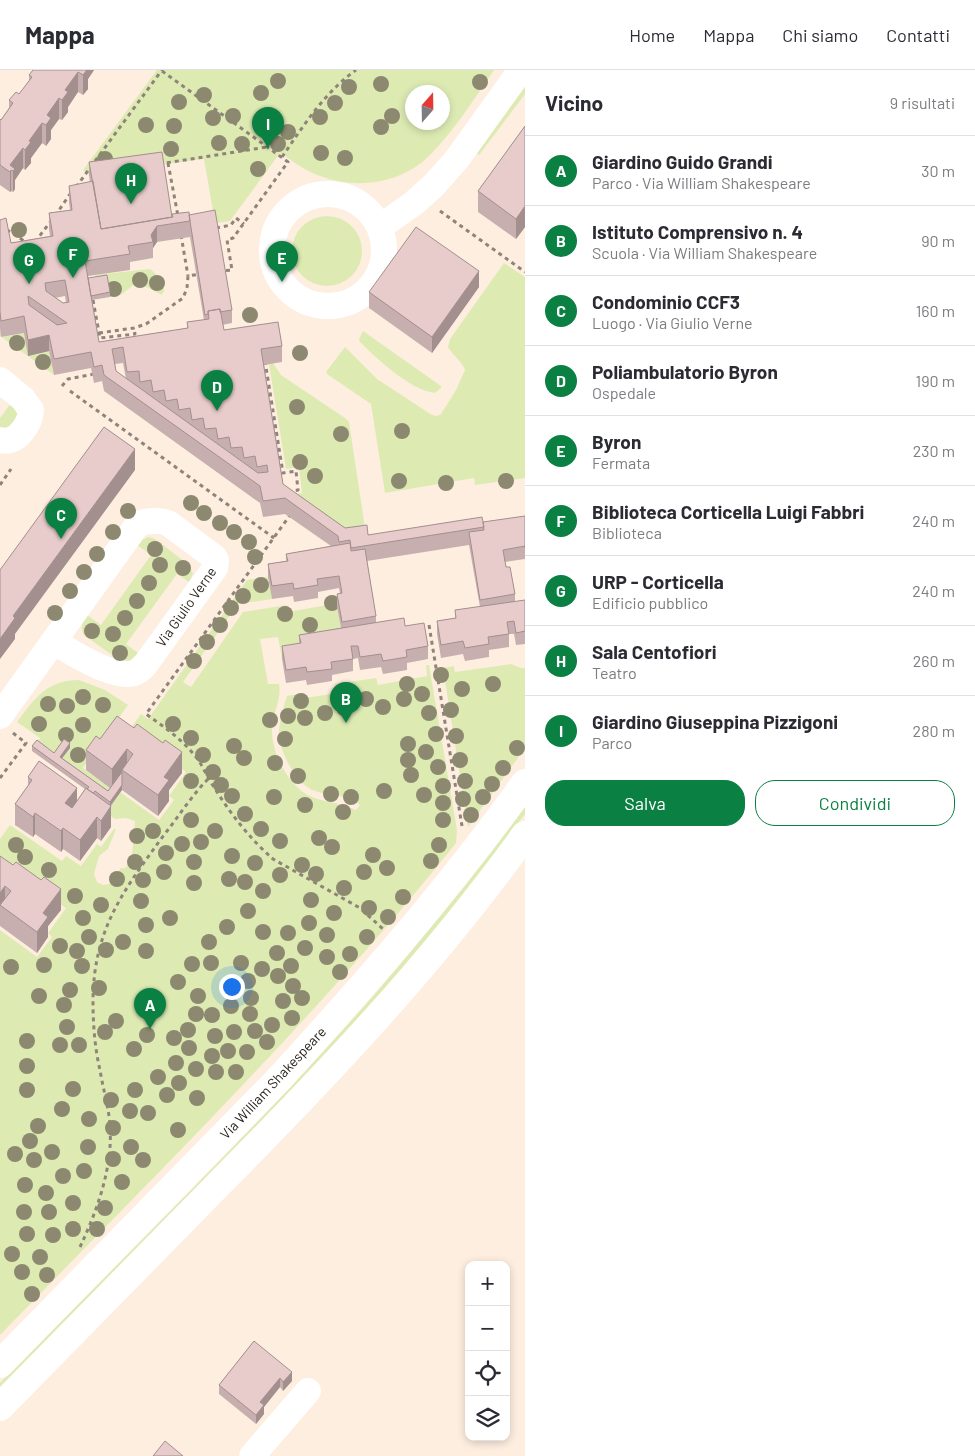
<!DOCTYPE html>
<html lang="it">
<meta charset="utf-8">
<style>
body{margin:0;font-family:Barlow,sans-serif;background:#f7f7f7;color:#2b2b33}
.controls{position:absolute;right:15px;bottom:15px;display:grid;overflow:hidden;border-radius:10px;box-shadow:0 2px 8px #0003}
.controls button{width:45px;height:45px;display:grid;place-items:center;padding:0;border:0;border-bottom:1px solid #e1e1e2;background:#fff;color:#2b2b33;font:25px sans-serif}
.compass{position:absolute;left:405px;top:15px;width:45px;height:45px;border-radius:50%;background:#fff;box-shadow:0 2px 8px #0003;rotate:20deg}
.you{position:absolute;left:231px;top:916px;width:18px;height:18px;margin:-12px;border:4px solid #fff;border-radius:50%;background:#1a73e8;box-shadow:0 0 0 8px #1a73e833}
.badge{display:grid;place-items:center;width:32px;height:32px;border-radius:50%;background:#0b8043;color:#fff;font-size:16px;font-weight:700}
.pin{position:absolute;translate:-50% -41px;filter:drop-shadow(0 1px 2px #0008)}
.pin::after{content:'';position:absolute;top:26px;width:18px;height:15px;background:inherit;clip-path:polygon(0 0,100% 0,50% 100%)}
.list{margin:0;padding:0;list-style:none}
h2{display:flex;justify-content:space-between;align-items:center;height:65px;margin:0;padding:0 20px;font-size:21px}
h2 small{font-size:16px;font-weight:400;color:#7c7c81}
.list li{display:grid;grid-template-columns:32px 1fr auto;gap:15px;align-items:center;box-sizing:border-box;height:70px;padding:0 20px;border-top:1px solid #e1e1e2}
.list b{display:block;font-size:19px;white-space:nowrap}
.list p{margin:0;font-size:16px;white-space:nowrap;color:#7c7c81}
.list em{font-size:16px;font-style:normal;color:#7c7c81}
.actions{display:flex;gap:10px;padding:15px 20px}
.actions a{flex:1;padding:11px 0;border:1px solid #0b8043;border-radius:20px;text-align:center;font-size:18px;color:#0b8043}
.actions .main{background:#0b8043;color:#fff}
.icon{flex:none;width:28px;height:28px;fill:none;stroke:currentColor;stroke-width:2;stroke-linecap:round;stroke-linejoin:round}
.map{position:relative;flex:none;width:525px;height:1386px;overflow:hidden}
header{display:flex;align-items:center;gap:30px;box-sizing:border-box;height:70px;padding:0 25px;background:#fff;border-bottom:1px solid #e1e1e2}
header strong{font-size:24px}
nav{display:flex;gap:28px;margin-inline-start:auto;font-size:18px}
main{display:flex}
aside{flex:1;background:#fff}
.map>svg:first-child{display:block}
</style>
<header>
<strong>Mappa</strong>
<nav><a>Home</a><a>Mappa</a><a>Chi siamo</a><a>Contatti</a></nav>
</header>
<main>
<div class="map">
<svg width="525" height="1386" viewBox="0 0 525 1386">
<rect width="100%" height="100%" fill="#feeee0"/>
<!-- green -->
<path fill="#ddebb3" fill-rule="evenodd" d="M157 0H494C474 29 455 60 430 85 401 114 357 120 320 106 305 101 293 91 280 83L230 151 215 153 204 89 89 105 83 100ZM412 22H442V52H412Z
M525 15V24L479 85 477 83Z
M292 181a35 35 0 1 1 70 0a35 35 0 1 1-70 0Z
M504 193 525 207V408L475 415 474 408 385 423 371 334 327 304 326 302 345 277 377 309 432 345 437 346 441 344 456 320 465 300C461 290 453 286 448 277L450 269Z
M150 199 164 211V221L162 225 139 213H136L121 225 110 227 96 211 95 205Z
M0 258 2 267 24 263 49 281 54 305 0 266Z
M363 261 441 316V318L435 323C410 320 377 289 360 272L359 269Z
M273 293 281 305 345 348 349 352 367 471 282 427 302 423 299 397 286 399 269 294Z
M11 333 18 342 14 355 0 360V348Z
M149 467 155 469 189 495 193 504 189 512 177 504 126 574 138 583 130 591 119 590 84 565C79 557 83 552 87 545L101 555 151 485 137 475 141 470Z
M268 507 272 529 238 534 183 612 191 617 243 542 287 535 288 542 327 535 328 538 337 537 342 564 301 586 282 589 278 567 260 569 268 614H279C282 628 273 643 272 658 271 683 289 718 312 727 327 733 339 732 356 740L360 735C347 724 330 726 315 721 297 716 282 685 279 668 278 654 283 639 287 626L303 623 305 628 337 623 335 614 376 608 378 615 427 606 426 595H429L457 760 456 773C316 948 156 1104 0 1265V860L37 887 52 867 48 863 66 838 43 823 0 803V769L10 755 62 791 66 786 81 796 97 774 101 777 114 759H116L108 779 99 786 94 804 97 812 103 815 109 814 121 798H125L128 795 132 785 135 751 126 748 115 749 90 732 110 736 120 722 159 750 174 730 169 726 186 702 165 686 127 663 141 644 148 649 247 510Z
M511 594 521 598H525V678L468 757 443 598 454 596 455 602Z
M79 610 105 620 128 635 83 698 112 719 108 726 60 691 70 678 54 687 37 675 40 668 17 652C35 628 47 610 79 610Z
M525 735V744L451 839 390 914 293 1021 0 1319V1313C118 1193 238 1077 350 952 413 883 469 809 525 735Z"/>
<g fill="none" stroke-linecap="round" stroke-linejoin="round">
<!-- path -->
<path stroke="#8f837a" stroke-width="3" stroke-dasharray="4 4" stroke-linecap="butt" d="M162 1 288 92 233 168 227 170 232 200 221 201
M282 87C304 55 324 23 356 0
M168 93 178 146
M159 94 267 77
M76 117 162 0
M440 141 525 202
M55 146 70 124
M0 155 27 173
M216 158 231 155 236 148 244 154
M181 165 188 206
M35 172 51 151
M93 230 100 268 135 264 134 258
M99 263 134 258 146 254 183 228 187 218 188 206 200 204
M265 291 283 403 296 401 298 420 288 422
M62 316 68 309 94 304
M70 321 274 468
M0 415 11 399
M291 444 146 644C164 657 182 669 196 687 203 696 207 707 214 717 229 742 251 770 273 789L360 838 383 859
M429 555 462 756
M0 708 26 673 13 663
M80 1177C97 1141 113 1097 110 1056 109 1038 103 1019 100 1000 95 979 93 955 93 932 93 860 123 821 164 765 179 746 192 725 209 708"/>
<!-- minor -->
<path stroke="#fff" stroke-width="26" d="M272 180a56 56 0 1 1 112 0a56 56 0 1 1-112 0Z
M380 157 414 133 434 115 457 89 521 0
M0 310 23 329 31 340C30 355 16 375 0 370
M0 646 137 455C145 450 159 450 168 453L214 487 216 490 215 498 145 595C141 599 136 604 129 604 108 605 72 583 55 572
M252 1386 308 1321"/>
<!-- major -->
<path stroke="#fff" stroke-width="28" d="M0 1294 278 1010C365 915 450 818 525 713
M0 1337C69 1266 139 1196 208 1125 320 1012 432 895 525 765"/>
</g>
<!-- trees -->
<g fill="#8c8970">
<circle cx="278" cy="11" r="8"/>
<circle cx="480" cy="12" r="8"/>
<circle cx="381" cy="14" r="8"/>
<circle cx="349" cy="17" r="8"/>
<circle cx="261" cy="23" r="8"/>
<circle cx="204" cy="25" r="8"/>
<circle cx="179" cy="32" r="8"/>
<circle cx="335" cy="33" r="8"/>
<circle cx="233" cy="46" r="8"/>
<circle cx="392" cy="46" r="8"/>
<circle cx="320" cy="47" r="8"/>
<circle cx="213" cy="48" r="8"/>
<circle cx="146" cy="55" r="8"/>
<circle cx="174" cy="56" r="8"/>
<circle cx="381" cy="57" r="8"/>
<circle cx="288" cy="62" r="8"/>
<circle cx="219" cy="73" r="8"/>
<circle cx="242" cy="74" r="8"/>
<circle cx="278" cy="74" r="8"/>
<circle cx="171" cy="79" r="8"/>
<circle cx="321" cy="83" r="8"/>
<circle cx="345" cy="88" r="8"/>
<circle cx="105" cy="89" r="8"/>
<circle cx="258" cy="99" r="8"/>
<circle cx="19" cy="160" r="8"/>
<circle cx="140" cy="210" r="8"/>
<circle cx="157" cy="213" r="8"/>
<circle cx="114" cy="219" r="8"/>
<circle cx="250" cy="245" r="8"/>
<circle cx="17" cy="273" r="8"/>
<circle cx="300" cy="283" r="8"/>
<circle cx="43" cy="292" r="8"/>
<circle cx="297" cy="337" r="8"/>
<circle cx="402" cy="361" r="8"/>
<circle cx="341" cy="364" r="8"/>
<circle cx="300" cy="392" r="8"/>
<circle cx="315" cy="406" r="8"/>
<circle cx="399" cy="411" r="8"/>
<circle cx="506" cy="411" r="8"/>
<circle cx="446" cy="413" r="8"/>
<circle cx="191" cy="433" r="8"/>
<circle cx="128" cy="441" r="8"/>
<circle cx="204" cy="443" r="8"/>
<circle cx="220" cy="453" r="8"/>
<circle cx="113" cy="462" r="8"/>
<circle cx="234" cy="462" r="8"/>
<circle cx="249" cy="472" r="8"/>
<circle cx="155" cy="479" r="8"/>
<circle cx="97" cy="484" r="8"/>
<circle cx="255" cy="487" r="8"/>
<circle cx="160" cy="495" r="8"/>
<circle cx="183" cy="498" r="8"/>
<circle cx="84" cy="502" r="8"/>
<circle cx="149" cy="513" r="8"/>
<circle cx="261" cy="515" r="8"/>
<circle cx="70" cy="521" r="8"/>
<circle cx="243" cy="526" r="8"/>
<circle cx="137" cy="531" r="8"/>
<circle cx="332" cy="533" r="8"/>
<circle cx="231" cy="538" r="8"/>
<circle cx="55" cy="543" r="8"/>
<circle cx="285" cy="544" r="8"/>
<circle cx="125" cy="548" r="8"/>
<circle cx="220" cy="555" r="8"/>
<circle cx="310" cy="555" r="8"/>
<circle cx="92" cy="561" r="8"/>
<circle cx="113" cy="564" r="8"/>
<circle cx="207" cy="572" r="8"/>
<circle cx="120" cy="583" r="8"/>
<circle cx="194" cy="591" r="8"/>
<circle cx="441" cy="605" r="8"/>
<circle cx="407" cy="614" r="8"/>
<circle cx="493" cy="614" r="8"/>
<circle cx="462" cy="619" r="8"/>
<circle cx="422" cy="624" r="8"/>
<circle cx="83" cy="627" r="8"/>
<circle cx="366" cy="629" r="8"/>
<circle cx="404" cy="629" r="8"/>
<circle cx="301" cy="631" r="8"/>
<circle cx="48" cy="634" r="8"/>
<circle cx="103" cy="635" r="8"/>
<circle cx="67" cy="636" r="8"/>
<circle cx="383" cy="637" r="8"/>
<circle cx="344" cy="638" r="8"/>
<circle cx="451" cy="640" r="8"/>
<circle cx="325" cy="643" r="8"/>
<circle cx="429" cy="643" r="8"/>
<circle cx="288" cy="646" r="8"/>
<circle cx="305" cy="648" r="8"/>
<circle cx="270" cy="650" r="8"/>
<circle cx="39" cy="654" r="8"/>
<circle cx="173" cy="654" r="8"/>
<circle cx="83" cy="655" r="8"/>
<circle cx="436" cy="664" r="8"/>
<circle cx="66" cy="665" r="8"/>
<circle cx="456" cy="666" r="8"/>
<circle cx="191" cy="668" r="8"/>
<circle cx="285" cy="669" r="8"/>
<circle cx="408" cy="674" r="8"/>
<circle cx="234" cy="676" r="8"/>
<circle cx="517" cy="678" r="8"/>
<circle cx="426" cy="682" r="8"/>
<circle cx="78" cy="685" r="8"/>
<circle cx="203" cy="685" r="8"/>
<circle cx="244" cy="688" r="8"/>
<circle cx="408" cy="690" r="8"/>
<circle cx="460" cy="690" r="8"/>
<circle cx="275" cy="693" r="8"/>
<circle cx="438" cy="697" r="8"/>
<circle cx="503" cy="698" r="8"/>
<circle cx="213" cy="702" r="8"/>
<circle cx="411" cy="705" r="8"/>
<circle cx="298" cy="706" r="8"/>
<circle cx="191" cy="711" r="8"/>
<circle cx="465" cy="711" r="8"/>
<circle cx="492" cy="714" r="8"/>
<circle cx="221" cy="715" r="8"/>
<circle cx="443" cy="716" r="8"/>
<circle cx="384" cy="721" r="8"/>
<circle cx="331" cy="724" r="8"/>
<circle cx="424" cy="725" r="8"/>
<circle cx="232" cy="726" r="8"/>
<circle cx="274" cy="727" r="8"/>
<circle cx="351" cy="727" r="8"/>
<circle cx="483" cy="727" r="8"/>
<circle cx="463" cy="729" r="8"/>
<circle cx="443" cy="733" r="8"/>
<circle cx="305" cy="735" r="8"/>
<circle cx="343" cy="742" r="8"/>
<circle cx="245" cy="744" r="8"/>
<circle cx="471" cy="745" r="8"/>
<circle cx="191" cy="750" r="8"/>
<circle cx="443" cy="750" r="8"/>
<circle cx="261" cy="759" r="8"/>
<circle cx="153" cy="761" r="8"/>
<circle cx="215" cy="761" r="8"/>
<circle cx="137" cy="766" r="8"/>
<circle cx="319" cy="768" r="8"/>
<circle cx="280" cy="771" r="8"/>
<circle cx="201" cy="772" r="8"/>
<circle cx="182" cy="774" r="8"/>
<circle cx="16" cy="775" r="8"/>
<circle cx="439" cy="775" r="8"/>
<circle cx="332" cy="777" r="8"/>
<circle cx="166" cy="783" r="8"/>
<circle cx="373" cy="785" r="8"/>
<circle cx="232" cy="786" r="8"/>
<circle cx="25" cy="787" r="8"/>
<circle cx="431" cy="791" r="8"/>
<circle cx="135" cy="792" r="8"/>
<circle cx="194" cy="792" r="8"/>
<circle cx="255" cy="793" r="8"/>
<circle cx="302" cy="795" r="8"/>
<circle cx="387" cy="798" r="8"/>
<circle cx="49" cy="800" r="8"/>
<circle cx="164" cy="802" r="8"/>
<circle cx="364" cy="802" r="8"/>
<circle cx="316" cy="804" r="8"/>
<circle cx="280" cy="805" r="8"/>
<circle cx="117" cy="809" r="8"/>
<circle cx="229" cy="809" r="8"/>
<circle cx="143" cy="810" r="8"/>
<circle cx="245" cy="812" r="8"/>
<circle cx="194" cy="813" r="8"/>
<circle cx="344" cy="818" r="8"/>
<circle cx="263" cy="821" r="8"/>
<circle cx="75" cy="826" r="8"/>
<circle cx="403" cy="827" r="8"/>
<circle cx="311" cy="830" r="8"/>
<circle cx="141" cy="831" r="8"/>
<circle cx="101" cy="835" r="8"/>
<circle cx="369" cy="838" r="8"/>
<circle cx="248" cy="841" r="8"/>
<circle cx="334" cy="843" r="8"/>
<circle cx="388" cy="847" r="8"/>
<circle cx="83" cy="848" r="8"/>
<circle cx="170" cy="848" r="8"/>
<circle cx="309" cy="853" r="8"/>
<circle cx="146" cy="855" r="8"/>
<circle cx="227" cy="857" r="8"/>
<circle cx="263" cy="862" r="8"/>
<circle cx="288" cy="863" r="8"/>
<circle cx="327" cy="865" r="8"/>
<circle cx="89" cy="867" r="8"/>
<circle cx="367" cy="867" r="8"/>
<circle cx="123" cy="872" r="8"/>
<circle cx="209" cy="872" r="8"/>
<circle cx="60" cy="876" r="8"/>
<circle cx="305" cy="878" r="8"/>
<circle cx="106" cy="880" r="8"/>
<circle cx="77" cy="881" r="8"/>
<circle cx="146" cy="881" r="8"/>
<circle cx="277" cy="883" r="8"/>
<circle cx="350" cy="884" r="8"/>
<circle cx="327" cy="887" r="8"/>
<circle cx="211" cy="893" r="8"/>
<circle cx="241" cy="893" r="8"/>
<circle cx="192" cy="894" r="8"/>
<circle cx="44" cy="895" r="8"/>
<circle cx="82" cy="896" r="8"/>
<circle cx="291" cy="896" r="8"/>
<circle cx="11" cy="897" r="8"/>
<circle cx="262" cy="899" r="8"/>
<circle cx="340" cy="902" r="8"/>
<circle cx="278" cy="906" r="8"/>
<circle cx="248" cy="911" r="8"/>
<circle cx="178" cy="912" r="8"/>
<circle cx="293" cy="916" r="8"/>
<circle cx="99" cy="918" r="8"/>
<circle cx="70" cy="920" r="8"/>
<circle cx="39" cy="926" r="8"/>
<circle cx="198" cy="926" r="8"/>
<circle cx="251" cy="928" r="8"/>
<circle cx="302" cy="928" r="8"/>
<circle cx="283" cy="931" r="8"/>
<circle cx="64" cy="935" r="8"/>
<circle cx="231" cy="936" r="8"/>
<circle cx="152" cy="941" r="8"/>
<circle cx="196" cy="944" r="8"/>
<circle cx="250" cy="944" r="8"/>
<circle cx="212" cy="945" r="8"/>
<circle cx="292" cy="948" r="8"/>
<circle cx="116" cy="951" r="8"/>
<circle cx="272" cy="955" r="8"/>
<circle cx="67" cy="957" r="8"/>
<circle cx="188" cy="960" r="8"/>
<circle cx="255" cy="961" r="8"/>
<circle cx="105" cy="962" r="8"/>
<circle cx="234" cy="962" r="8"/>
<circle cx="147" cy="965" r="8"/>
<circle cx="215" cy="966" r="8"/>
<circle cx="174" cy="968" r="8"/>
<circle cx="27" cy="971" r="8"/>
<circle cx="267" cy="972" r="8"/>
<circle cx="60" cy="975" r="8"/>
<circle cx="79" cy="975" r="8"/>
<circle cx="189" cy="978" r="8"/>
<circle cx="134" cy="979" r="8"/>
<circle cx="228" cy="981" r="8"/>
<circle cx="247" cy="982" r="8"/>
<circle cx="212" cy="986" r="8"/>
<circle cx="176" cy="993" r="8"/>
<circle cx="27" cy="996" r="8"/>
<circle cx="196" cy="999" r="8"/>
<circle cx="216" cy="1002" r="8"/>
<circle cx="236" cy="1002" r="8"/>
<circle cx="158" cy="1007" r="8"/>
<circle cx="179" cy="1013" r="8"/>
<circle cx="73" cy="1019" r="8"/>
<circle cx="27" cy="1020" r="8"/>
<circle cx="135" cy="1020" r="8"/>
<circle cx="167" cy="1025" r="8"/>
<circle cx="197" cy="1028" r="8"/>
<circle cx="111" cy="1030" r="8"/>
<circle cx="62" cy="1039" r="8"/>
<circle cx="130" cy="1041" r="8"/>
<circle cx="148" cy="1043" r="8"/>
<circle cx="89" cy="1049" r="8"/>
<circle cx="38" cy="1056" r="8"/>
<circle cx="113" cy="1058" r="8"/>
<circle cx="178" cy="1060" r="8"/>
<circle cx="30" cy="1071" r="8"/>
<circle cx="88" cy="1077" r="8"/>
<circle cx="131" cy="1077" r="8"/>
<circle cx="52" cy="1082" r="8"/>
<circle cx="15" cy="1084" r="8"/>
<circle cx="113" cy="1089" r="8"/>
<circle cx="34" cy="1090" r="8"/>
<circle cx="143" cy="1090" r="8"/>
<circle cx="84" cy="1101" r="8"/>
<circle cx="63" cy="1106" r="8"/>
<circle cx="122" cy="1112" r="8"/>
<circle cx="25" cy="1115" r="8"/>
<circle cx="46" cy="1123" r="8"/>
<circle cx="73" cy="1133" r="8"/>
<circle cx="105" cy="1138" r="8"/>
<circle cx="24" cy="1142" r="8"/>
<circle cx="49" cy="1142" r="8"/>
<circle cx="73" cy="1159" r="8"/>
<circle cx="97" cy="1159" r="8"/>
<circle cx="27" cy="1164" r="8"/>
<circle cx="53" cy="1165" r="8"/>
<circle cx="12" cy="1184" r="8"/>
<circle cx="40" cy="1187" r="8"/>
<circle cx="22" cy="1202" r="8"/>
<circle cx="47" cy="1205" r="8"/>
<circle cx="32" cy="1224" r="8"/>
</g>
<!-- wall -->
<path fill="#c8afaf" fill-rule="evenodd" d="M33 0H94L88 9V19L83 25 78 22 68 37V42L62 50 59 49 51 60V69L46 76 42 73 31 88V93L25 100 23 98 15 110V119L13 122 11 121 10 122 0 115V49L1 50 9 38V30L19 24 29 11V5Z
M525 56V157L516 169 478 142V121Z
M89 92 172 147 189 145 232 240V253L222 255 224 260 282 276V292L264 295 283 414 345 458 368 465 483 452 525 446V491V489L505 492 506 497 515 524V532L525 530V574L516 575 514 564H509V577L489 580V587L465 591 463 584 441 588 437 564V551L455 548V540L480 537 469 475 367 491 376 546V553L405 556 428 576V589L407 593V600L383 604 381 597 360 600 358 588 353 589V601L332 605V611L307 615 306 610 286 613 282 589V576L299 574V565L341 558 337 537V524H340L339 518 318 522V528L294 532 293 526 272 529 268 507V494L286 491V484L331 476 285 444 263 447 260 433 104 321 102 311 94 313 91 298 54 305 49 281 28 286 24 263 1 267 0 258V150L11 173 50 166 49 159V143L70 140 69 132V116L90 112 89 105ZM190 167 204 250 187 252V258L99 272 92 230 110 227V222L88 208V206L130 200V192L153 188V178L157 172ZM65 226 66 233H63L55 228ZM123 293 126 309 116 301 115 294Z
M479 217 432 283 369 238V222Z
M117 646 182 703 169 720V731L158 746 122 720 111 736V757L101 771 97 768 80 791 63 779 61 782 35 764 33 767 15 755V734L28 716V707L77 731 85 719 32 681V676L54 683 70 678 62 688 108 721 110 718 86 700V680L100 669Z
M0 786 61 840 48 856V867L37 883 0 856Z
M254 1271 292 1311 283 1321 280 1317 264 1337V1344L256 1354 219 1324V1315Z"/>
<!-- shaded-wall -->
<path fill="#a28f8e" d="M83 0H94L88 9V19L83 25Z
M78 2V22L68 37V42L62 50V30L65 20Z
M59 28V49L51 60V69L46 76V55L47 45Z
M42 53V73L31 88V93L25 100V80L29 71Z
M23 78V98L15 110V119L13 122V101L11 100V121L10 122V95Z
M525 136V157L516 169V149Z
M157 156V172L153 178V172L151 165Z
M479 201V217L432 283V267Z
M49 265V281L28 286V270Z
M135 379V400L15 564V569L0 589V569L13 546Z
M70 673V678L60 691V687Z
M127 679V700H122V707L112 719V699Z
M182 682V703L169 720V731L158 746V725L164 707Z
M122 715V720L110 736V732Z
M77 718V739L68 751 65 733Z
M111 736V757L101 771V751Z
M35 743V764L33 767V747Z
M97 747V768L80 791V770Z
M63 758V779L61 782V761Z
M5 816V837L0 835V843V823Z
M61 819V840L48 856V867L37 883V862L43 843Z
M292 1302V1311L283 1321V1312Z
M280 1308V1317L264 1337V1344L256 1354V1345L260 1332Z"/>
<!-- building -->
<path fill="#e8cccb" stroke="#a28f8e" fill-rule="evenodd" d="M33 0H87L83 5 78 2 65 20 68 22 62 30 59 28 47 45 51 48 46 55 42 53 29 71 31 72 25 80 23 78 10 95 15 99 13 101 11 100 10 102 0 95V49L1 50 13 33 9 30 16 22 19 24 32 7 29 5Z
M525 56V136L516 149 478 121Z
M162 82 172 147 101 159 89 92Z
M93 111 101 159 173 147 172 144 189 142 190 151 157 156 151 165 153 172 128 176 130 184 85 191 99 272 188 258 187 252 209 249 208 241 220 239 224 260 278 252 282 276 261 279 283 414 345 458 367 455 368 465 482 447 484 457 351 478 350 470 339 472 338 466 285 428 263 431 260 416 104 305 102 295 94 297 91 282 54 289 49 265 28 270 24 246 1 251 0 242V150L6 148 11 173 53 166 49 143 72 140 69 116ZM65 210 69 232 63 233 46 221 45 213ZM28 226 67 253 57 255 29 235ZM123 277 127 302 139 301 140 312 151 310 153 322 164 320 166 331 177 329 179 340 190 338 192 350 203 348 205 359 216 358 218 369 229 367 231 378 242 377 244 388 255 386 257 397 267 395 268 402 258 403 116 301 112 279Z
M215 140 232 240 220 242V239L208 241V244L205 245 189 145Z
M416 157 479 201 432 267 369 222Z
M107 205 110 222 91 226 88 208Z
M104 357 135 379 13 546 15 548 0 569V500Z
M525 446V478V476L503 480 506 497H510L515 524 480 530 469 462 484 460 483 452Z
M350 473 351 481 365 479 376 546 342 552 337 524 342 523 339 506 317 509 318 515 294 519 293 513 272 516 268 494 288 491 286 484Z
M525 530V561L516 563 514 551 507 552 509 564 488 567 489 574 465 578 463 571 441 575 437 551 456 548 455 540Z
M404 548 405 556 424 553 428 576 406 580 407 587 383 591 381 584 360 587 358 576H351L353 589 331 592 332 599 307 602 306 597 286 600 282 576 301 573 299 565Z
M117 646 134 658 137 654 163 673 165 670 182 682 164 707 169 710 158 725 122 700 133 684 127 679 112 699 86 680 96 666 100 669Z
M64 669 70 673 60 687 108 721 122 702V715L110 732 95 721 93 723 87 719 89 717 32 676 37 670 54 683Z
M39 691 77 718 65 733 72 738 86 718 111 736 101 751 97 747 80 770 63 758 61 761 35 743 33 747 15 734 32 710 28 707Z
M0 786 13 795 16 792 41 810 44 807 61 819 43 843 48 847 37 862 0 835 11 821 5 816 0 823Z
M254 1271 292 1302 283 1312 280 1308 260 1332 264 1335 256 1345 219 1315Z
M165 1371 183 1386H153Z"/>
<g text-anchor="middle" stroke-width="4" stroke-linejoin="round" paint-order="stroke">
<!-- street labels -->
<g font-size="14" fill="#28211b" stroke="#fefefe">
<text transform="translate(186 537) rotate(-55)" y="5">Via Giulio Verne</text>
<text transform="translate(273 1013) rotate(-47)" y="5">Via William Shakespeare</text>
</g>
</g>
</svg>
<div class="controls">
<button>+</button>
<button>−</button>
<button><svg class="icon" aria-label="locate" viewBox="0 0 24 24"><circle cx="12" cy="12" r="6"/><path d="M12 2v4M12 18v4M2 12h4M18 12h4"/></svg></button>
<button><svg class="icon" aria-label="layers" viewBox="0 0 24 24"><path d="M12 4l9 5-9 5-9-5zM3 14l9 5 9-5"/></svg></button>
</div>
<svg class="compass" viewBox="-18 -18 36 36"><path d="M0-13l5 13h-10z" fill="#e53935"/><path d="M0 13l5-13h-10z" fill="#7c7c81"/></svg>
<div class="you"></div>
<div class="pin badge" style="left:150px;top:959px">A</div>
<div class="pin badge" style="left:346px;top:653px">B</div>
<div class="pin badge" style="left:61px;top:469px">C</div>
<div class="pin badge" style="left:217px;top:341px">D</div>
<div class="pin badge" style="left:282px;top:212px">E</div>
<div class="pin badge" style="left:73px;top:208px">F</div>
<div class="pin badge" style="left:29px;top:214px">G</div>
<div class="pin badge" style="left:131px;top:134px">H</div>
<div class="pin badge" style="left:268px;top:78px">I</div>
</div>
<aside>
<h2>Vicino<small>9 risultati</small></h2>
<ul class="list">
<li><span class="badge">A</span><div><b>Giardino Guido Grandi</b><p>Parco · Via William Shakespeare</p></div><em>30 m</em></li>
<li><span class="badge">B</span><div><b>Istituto Comprensivo n. 4</b><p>Scuola · Via William Shakespeare</p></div><em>90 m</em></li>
<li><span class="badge">C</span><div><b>Condominio CCF3</b><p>Luogo · Via Giulio Verne</p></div><em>160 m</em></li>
<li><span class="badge">D</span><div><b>Poliambulatorio Byron</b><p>Ospedale</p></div><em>190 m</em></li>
<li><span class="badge">E</span><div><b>Byron</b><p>Fermata</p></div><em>230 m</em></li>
<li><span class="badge">F</span><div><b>Biblioteca Corticella Luigi Fabbri</b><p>Biblioteca</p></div><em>240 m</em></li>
<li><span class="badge">G</span><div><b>URP - Corticella</b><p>Edificio pubblico</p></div><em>240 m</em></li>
<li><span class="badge">H</span><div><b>Sala Centofiori</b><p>Teatro</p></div><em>260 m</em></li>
<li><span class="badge">I</span><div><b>Giardino Giuseppina Pizzigoni</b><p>Parco</p></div><em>280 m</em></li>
</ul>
<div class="actions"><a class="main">Salva</a><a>Condividi</a></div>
</aside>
</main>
